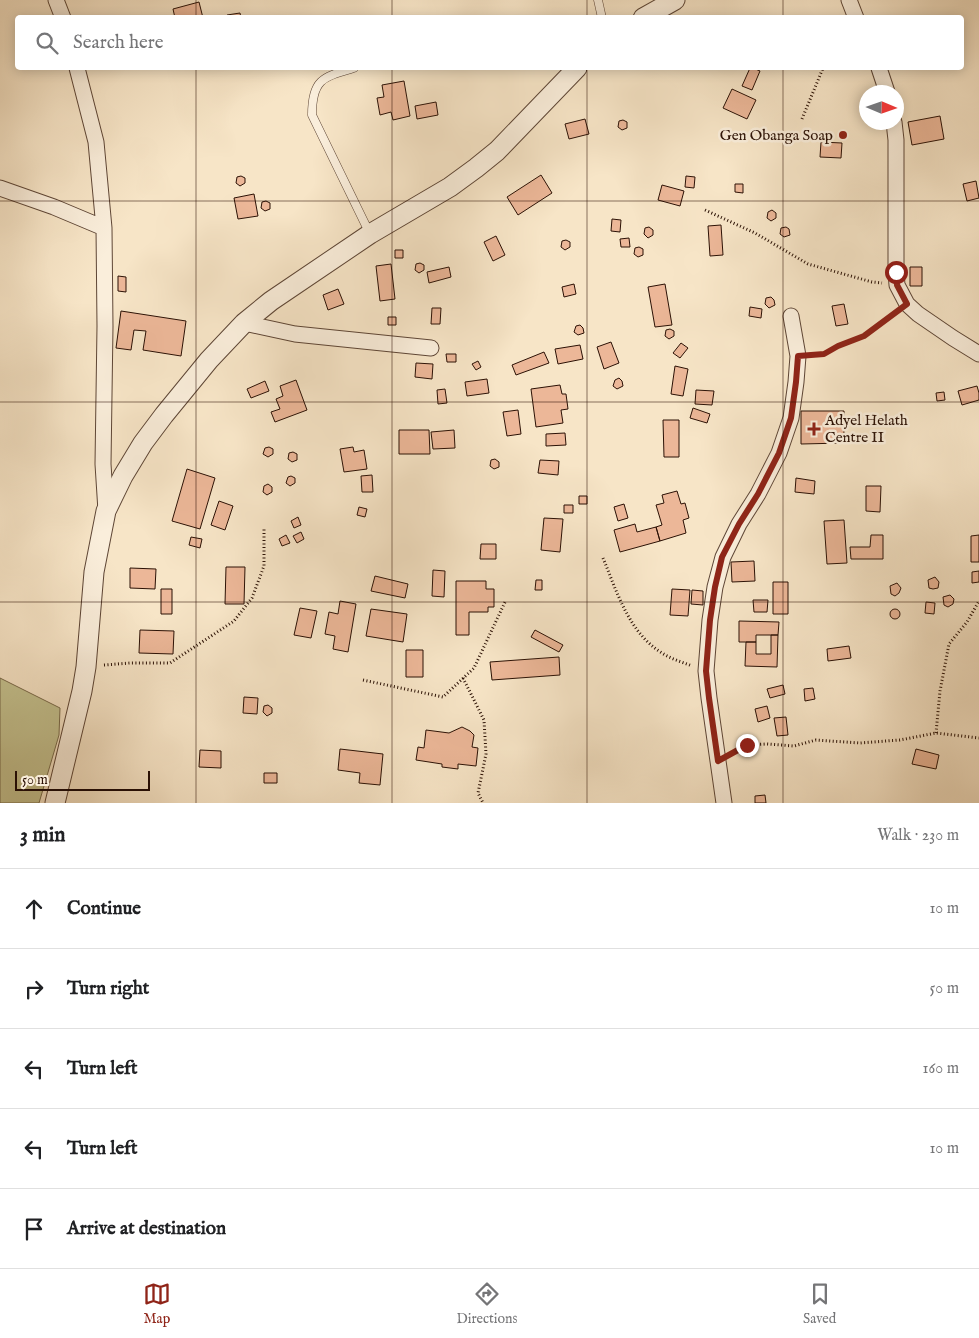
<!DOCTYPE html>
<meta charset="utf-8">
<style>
body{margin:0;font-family:"IM FELL English",serif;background:#f2f2f2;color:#202124}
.compass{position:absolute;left:859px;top:85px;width:45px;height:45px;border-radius:50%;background:#fff;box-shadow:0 2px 12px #0003;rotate:92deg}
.scale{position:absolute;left:15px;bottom:12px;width:135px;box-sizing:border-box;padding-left:5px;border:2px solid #2b1105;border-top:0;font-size:14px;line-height:18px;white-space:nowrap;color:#2b1105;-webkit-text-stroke:4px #faeedb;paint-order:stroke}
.stop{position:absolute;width:15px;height:15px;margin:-11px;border:4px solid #8f2418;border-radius:50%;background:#fff}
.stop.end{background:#8f2418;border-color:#fff;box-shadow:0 1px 5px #0008}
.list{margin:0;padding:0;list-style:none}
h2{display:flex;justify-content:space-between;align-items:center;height:65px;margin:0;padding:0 20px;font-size:21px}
h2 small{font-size:16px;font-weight:400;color:#757577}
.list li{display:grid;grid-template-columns:32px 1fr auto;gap:15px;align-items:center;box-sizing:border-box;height:80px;padding:0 20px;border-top:1px solid #e0e0e0}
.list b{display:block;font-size:19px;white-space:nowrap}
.list em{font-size:16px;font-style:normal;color:#757577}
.icon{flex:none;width:28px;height:28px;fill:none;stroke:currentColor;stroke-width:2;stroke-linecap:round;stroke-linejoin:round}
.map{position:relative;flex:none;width:979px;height:803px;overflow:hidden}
.search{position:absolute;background:#fff;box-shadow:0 2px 12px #0003;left:15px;right:15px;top:15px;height:55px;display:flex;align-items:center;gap:12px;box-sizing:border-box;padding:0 18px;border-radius:5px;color:#757577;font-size:19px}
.sheet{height:465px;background:#fff}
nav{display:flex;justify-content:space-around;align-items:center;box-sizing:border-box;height:70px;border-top:1px solid #e0e0e0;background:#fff;font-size:14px;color:#757577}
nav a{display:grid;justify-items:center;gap:2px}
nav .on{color:#8f2418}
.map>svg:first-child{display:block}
</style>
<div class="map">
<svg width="979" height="803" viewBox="0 0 979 803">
<rect width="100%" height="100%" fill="#f7e5c7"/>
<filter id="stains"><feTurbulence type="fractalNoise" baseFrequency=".004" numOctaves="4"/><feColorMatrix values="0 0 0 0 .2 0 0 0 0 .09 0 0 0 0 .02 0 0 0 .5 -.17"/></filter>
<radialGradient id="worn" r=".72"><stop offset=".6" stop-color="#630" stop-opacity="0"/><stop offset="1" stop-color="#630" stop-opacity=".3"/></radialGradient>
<!-- green -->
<path fill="#c4c290" stroke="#786a4a" d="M0 678 60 708 59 735 39 803H0Z"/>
<!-- building -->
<path fill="#ecb798" stroke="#2b1105" d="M199 2 203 18H175L173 9Z
M240 13 241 18H227V15Z
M750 68H753L760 71 752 90 742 86Z
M404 81 410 116 393 120 391 112 380 115 377 98 384 97 382 85Z
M732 89 756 100 747 119 723 108Z
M436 102 438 115 417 119 415 106Z
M940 116 944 139 912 145 908 122Z
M585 119 589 134 569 139 565 124Z
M623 120 627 122V128L622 130 618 127 619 121Z
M821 142 842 143 841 158 820 157Z
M541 175 552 193 518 215 507 197Z
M241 176 245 178V183L240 186 236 183 237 177Z
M686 176 695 177 694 188 685 187Z
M976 181 979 198 967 201 963 184Z
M735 184H743V193L735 192Z
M662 185 684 191 680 206 658 200Z
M254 194 258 216 238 219 234 198Z
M266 201 270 203V209L265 211 261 208 262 202Z
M772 210 776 213V218L771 221 767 218 768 212Z
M612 219 621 220 620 232 611 231Z
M721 225 723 255 710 256 708 226Z
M649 227 653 230V235L648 238 644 234 645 228Z
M786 227 789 229 790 235 784 237 780 234 781 228Z
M496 236 505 255 493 261 484 242Z
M629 238 630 247H621L620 239Z
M566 240 570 242V247L565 250 561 247 562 241Z
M639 247 643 249V255L638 257 634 254 635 248Z
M395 250H403V258H395Z
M420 263 424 265V270L419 273 415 270 416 264Z
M391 264 395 299 380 301 376 266Z
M449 267 451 277 429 283 427 272Z
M910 267H922V286H910Z
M118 276 126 277V292L118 291Z
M574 284 576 294 564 297 562 287Z
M665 284 672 325 655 327 648 287Z
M338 289 344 304 328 310 323 295Z
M771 297 774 300 775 305 769 308 765 304 766 298Z
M844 304 848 324 836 326 832 306Z
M750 307 762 309 761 318 749 316Z
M432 308H441L440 324H431Z
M121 311 186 321 181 356 143 350 146 331 134 330 131 350 116 348Z
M388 317H396V325H388Z
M580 325 583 328 584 333 578 335 574 332 576 326Z
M670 329 674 331V336L669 339 665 336 666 330Z
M611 342 619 363 604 369 597 347Z
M681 343 688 348 680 358 673 353Z
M580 345 583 359 558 364 555 349Z
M544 352 549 363 516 375 512 365Z
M446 354H456V362H447Z
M478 361 481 367 476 370 472 364Z
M416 363 433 364 432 379 415 377Z
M675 366 688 369 683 396 671 394Z
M619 378 622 381 623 386 617 389 613 386 615 380Z
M487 379 489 393 467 396 465 382Z
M296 380 307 410 275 422 271 412 280 409 276 399 283 396 280 386Z
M265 381 269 391 251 398 247 389Z
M560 385 562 394H566L568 409 561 410 563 423 536 427 531 389Z
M977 386 979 393V400L962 405 958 391Z
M445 389 447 403 438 404 437 390Z
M696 390 714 391 712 405 695 404Z
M944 392 945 400 937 401 936 393Z
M693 408 710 414 707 423 690 418Z
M518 410 521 434 507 436 503 412Z
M801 411H844V443L801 444Z
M663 420H679V457H664Z
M399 430H429L430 454H399Z
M454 430 455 448 433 449 431 432Z
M565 433 566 445 546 446V434Z
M269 447 273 449V454L268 457 263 454 265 448Z
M353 447 354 452 364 450 367 469 344 472 340 449Z
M293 452 297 454V460L292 462 288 459 289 453Z
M495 459 499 462V467L494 469 490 466 491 460Z
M540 460 559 461 558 475 538 473Z
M187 469 215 478 200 529 172 521Z
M372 475 373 492H362L361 476Z
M291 476 295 478V483L290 486 286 483 288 477Z
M796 478 815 481 814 494 795 492Z
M268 484 272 487V492L267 495 263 492 264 486Z
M866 486H881L880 512 866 511Z
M677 491 681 504 685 503 689 518 683 520 686 533 660 541 656 527 662 525 656 505 664 503 662 495Z
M579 496H587V504H579Z
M219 501 233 506 225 530 211 525Z
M624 504 628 518 618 521 614 507Z
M564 505H573V513H564Z
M359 507 367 509 365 517 357 515Z
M298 517 301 525 294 528 291 521Z
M544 518 563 519 560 552 541 550Z
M844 520 847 563 827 564 824 521Z
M635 524 637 532 656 527 660 541 620 552 614 530Z
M301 532 304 539 297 543 293 536Z
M286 535 290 543 282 546 279 539Z
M871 535H883V559H851L850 547H870Z
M979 535V562H971V536Z
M191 537 202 539 200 548 189 545Z
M481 544H496V559H480Z
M754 561 755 581 732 582 731 562Z
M226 567H245L244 604H225Z
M130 568 156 569 155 589 130 588Z
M433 570 445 571 444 597 432 596Z
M979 571V582L972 583V572Z
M375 576 408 584 405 598 371 591Z
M935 577 939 582 938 588 933 589 929 588 928 580Z
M536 580H542V590H535Z
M456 581H486V589H494V607H488V612H469V635H456Z
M773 582H788V614H773Z
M897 583 901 588 899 593 895 596 891 594 890 586Z
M161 589H172V614H161Z
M672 589 690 590 688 616 670 615Z
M692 590 703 591V605L691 604Z
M950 595 954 599 953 604 948 607 944 605 943 597Z
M753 600H768L767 612H754Z
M340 601 356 604 348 652 333 649 335 636 325 634 329 612 338 614Z
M926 602 935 603 934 614 925 613Z
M300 608 317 611 311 638 294 635Z
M890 614a5 5 0 1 1 10 0a5 5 0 1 1-10 0Z
M371 609 407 614 403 642 366 636Z
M739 621 779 622 778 635H756V642H739Z
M140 630 174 631 173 654 139 653Z
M535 630 563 645 559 652 531 637Z
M771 635H778L777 667 745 666 746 642H756V654H771Z
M849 646 851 658 828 661 827 649Z
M406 650H423V677H406Z
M559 657 560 675 492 680 490 662Z
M783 685 785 694 770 698 767 689Z
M813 688 815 699 805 701 804 689Z
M244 697 258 698 257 714 243 713Z
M268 705 272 708V713L267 716 263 712 264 706Z
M767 706 770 718 758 722 755 709Z
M786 717 788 735 777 736 774 718Z
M462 727 470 731 474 735 472 747 478 748 476 766 458 764V769L442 767V764L416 760 418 747 424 748 426 730 449 733Z
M340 749 383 754 380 785 359 783 360 773 338 770Z
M916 749 939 755 936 769 912 764Z
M200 750 221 751V768L199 767Z
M264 773H277V783H264Z
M765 795 766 803H755V796Z"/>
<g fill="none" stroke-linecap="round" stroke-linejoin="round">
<defs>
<path id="service" d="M598 0 602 18
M354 68C323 77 312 79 312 115L370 234"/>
<path id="minor" d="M56 0 63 18
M849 0 856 18
M77 68 96 142 104 228 105 326 103 464 106 511
M879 68 887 92
M894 122 896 140V272L897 285 907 304 918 314 953 338 979 354
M0 188 54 207 104 228
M244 323 295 334 431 348
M724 803 709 698 706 671 710 620 715 587 723 557 739 524 758 494 779 453 791 418 796 382 798 356 791 316"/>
<path id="tertiary" d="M643 18 675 0
M55 803 82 691 86 667 94 572 106 511 123 476 143 443 164 415 209 360 244 323 271 301 370 234 450 187 476 168 497 151 577 68"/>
</defs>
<!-- service casing -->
<use href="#service" stroke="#5e4636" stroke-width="9"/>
<!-- minor casing -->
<use href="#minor" stroke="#5e4636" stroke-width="17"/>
<!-- tertiary casing -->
<use href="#tertiary" stroke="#5e4636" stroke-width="21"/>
<!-- path -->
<path stroke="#2b1105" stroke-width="3" stroke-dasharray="1 2.5" stroke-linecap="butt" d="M802 119 823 68
M705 210 755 233 808 264 872 282 882 283
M812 355 824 354 838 346 864 336 894 313
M603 558C617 592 629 633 662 653 671 659 682 662 692 666
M104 665 130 663H170L234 621 252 598 264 566V529
M463 678 484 720 486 754 478 793 483 803
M363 680 443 697 474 668 506 600
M936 733 940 691 949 644 967 622 979 601
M731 754 747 745 767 744 794 746 816 740 860 743 900 740 936 733 979 738"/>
<!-- service -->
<use href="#service" stroke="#faeedb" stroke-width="8"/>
<!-- minor -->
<use href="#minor" stroke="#faeedb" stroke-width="15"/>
<!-- tertiary -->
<use href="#tertiary" stroke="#faeedb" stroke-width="19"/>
</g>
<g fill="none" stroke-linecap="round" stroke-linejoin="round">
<!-- route -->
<path stroke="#8f2418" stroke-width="6" d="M747 745 718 761 709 698 706 671 710 620 715 587 722 557 739 524 758 494 779 453 791 418 796 382 798 356 824 354 838 346 864 336 907 304 897 285 896 272"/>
</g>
<!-- grid -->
<path fill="none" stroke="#2b1105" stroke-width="1" stroke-opacity="0.55" d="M196 0V18M392 0V18M587 0V18M783 0V18M196 68V803M392 68V803M587 68V803M783 68V803M0 201H979M0 402H979M0 602H979"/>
<!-- markers -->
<g fill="#8f2418" stroke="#faeedb" stroke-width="2">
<circle cx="843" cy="135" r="5"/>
<path d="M811.5 421.5h5v5h5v5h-5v5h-5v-5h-5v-5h5z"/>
</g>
<g text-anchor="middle" stroke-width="5" stroke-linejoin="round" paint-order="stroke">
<!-- poi labels -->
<g font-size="15" fill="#2b1105" stroke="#faeedb" text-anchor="end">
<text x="833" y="140">Gen Obanga Soap</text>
<text x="825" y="425" text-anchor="start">Adyel Helath<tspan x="825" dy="17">Centre II</tspan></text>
</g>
</g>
<rect width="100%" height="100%" filter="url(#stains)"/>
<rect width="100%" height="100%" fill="url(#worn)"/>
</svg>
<svg class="compass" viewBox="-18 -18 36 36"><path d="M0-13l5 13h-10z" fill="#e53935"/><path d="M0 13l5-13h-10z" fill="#757577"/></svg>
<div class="scale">50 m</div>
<div class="stop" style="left:896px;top:272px"></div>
<div class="stop end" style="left:747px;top:745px"></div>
<div class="search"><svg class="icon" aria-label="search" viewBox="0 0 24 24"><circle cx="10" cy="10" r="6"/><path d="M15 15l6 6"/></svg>Search here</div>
</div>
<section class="sheet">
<h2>3 min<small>Walk · 230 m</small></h2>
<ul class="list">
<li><svg class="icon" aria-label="ahead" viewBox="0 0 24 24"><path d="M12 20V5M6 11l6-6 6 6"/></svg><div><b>Continue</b></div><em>10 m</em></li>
<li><svg class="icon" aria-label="right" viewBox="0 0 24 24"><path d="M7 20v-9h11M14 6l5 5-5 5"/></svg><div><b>Turn right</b></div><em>50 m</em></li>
<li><svg class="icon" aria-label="left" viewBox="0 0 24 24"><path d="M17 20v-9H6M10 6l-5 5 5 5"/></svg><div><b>Turn left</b></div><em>160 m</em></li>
<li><svg class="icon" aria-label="left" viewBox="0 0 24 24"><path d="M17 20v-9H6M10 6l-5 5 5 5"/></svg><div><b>Turn left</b></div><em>10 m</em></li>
<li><svg class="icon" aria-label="arrive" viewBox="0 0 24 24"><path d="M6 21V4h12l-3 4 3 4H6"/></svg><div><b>Arrive at destination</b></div></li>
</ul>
</section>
<nav>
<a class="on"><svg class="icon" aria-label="map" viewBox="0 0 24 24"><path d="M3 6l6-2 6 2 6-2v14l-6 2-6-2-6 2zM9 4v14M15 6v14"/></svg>Map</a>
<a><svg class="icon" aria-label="directions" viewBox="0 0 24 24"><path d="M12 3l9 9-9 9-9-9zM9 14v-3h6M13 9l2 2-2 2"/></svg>Directions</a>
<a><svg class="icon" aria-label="saved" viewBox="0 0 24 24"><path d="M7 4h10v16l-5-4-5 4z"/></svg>Saved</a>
</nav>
